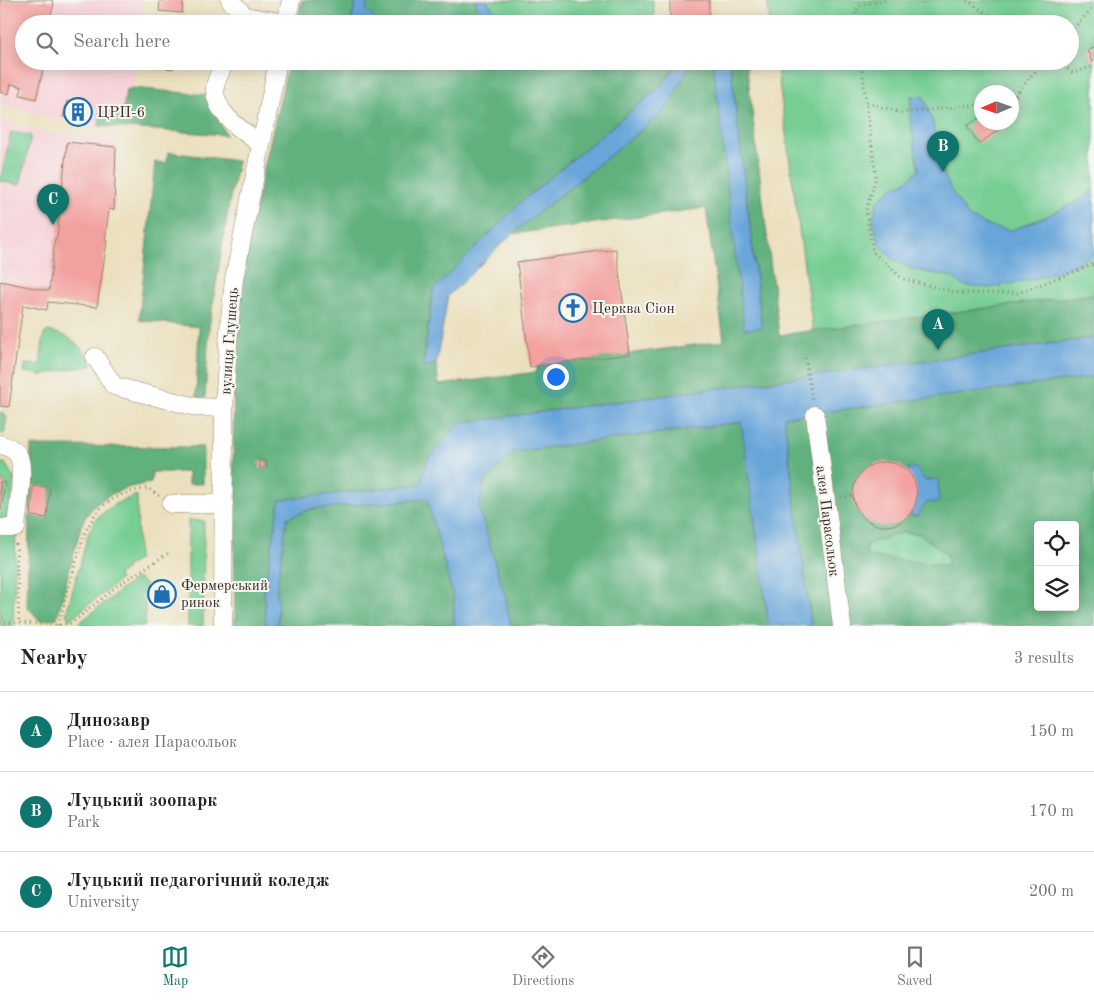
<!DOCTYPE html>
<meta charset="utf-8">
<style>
body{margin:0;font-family:"Old Standard TT",serif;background:#f6f6f6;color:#202124}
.controls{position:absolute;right:15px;bottom:15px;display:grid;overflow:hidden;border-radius:5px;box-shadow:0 2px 12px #0003}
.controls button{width:45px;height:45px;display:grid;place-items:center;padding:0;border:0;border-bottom:1px solid #e0e0e0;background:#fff;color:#202124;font:25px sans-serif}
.compass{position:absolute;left:974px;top:85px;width:45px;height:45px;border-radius:50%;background:#fff;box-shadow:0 2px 12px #0003;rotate:268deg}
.you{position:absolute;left:555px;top:376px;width:18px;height:18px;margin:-12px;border:4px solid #fff;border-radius:50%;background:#1a73e8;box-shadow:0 0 0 8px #1a73e833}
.badge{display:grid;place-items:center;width:32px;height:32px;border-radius:50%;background:#0f766e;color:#fff;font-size:16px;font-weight:700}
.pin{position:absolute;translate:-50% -41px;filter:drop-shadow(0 1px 2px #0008)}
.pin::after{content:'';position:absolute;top:26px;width:18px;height:15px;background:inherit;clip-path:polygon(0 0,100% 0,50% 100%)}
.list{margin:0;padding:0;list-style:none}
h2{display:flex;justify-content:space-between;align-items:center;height:65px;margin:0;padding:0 20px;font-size:21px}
h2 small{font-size:16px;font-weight:400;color:#757577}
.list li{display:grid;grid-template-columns:32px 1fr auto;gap:15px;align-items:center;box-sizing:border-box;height:80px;padding:0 20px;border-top:1px solid #e0e0e0}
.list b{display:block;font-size:19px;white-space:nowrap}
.list p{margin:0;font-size:16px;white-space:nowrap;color:#757577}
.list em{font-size:16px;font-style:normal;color:#757577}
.icon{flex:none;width:28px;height:28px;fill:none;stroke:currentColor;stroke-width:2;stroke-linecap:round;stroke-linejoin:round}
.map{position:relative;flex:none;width:1094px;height:626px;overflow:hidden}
.search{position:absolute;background:#fff;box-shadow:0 2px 12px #0003;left:15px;right:15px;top:15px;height:55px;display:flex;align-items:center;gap:12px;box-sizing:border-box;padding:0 18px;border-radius:28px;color:#757577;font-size:19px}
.sheet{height:305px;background:#fff}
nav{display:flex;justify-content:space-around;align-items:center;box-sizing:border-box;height:70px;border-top:1px solid #e0e0e0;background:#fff;font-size:14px;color:#757577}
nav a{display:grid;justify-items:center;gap:2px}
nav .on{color:#0f766e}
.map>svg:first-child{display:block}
</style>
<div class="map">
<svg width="1094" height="626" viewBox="0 0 1094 626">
<rect width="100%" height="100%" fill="#f6f6f2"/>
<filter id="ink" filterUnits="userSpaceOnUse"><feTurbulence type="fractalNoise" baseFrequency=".02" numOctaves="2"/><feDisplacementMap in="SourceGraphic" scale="10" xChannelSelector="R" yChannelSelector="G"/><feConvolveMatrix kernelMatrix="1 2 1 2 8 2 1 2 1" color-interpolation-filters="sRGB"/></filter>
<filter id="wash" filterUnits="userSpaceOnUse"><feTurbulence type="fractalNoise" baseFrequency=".0096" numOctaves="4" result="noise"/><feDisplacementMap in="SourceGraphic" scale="20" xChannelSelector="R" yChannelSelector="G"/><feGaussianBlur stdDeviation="1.12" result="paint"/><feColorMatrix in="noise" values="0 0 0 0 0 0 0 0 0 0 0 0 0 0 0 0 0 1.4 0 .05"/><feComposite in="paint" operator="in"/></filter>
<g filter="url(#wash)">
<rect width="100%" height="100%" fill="#ebe0be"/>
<!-- built -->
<path fill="#f6cfd6" d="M0 0H142L139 24H24V61H135L133 88 126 90 123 111H100L99 126 65 121 0 104Z
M0 122 48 133 117 139 114 210H109L105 240 107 241 97 307 48 302 47 310 0 300Z"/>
<!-- green -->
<path fill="#77ce94" stroke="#597c59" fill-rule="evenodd" d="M486 0H653L655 23 505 22Z
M767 0H1094V294L813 331 776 61H1070V24H770ZM982 92H1012V122H982Z
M11 132 31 136 20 185 0 181Z
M48 331C72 336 78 343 92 363L91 366 63 370 39 376V374L24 372 25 364 40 365 44 334Z
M0 412 4 413 3 416 7 417 4 434 0 433Z
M0 463H5L14 478 10 517 0 524V507H2L5 482 0 481Z
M137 495 138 560 126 567 127 569 118 575 120 580 69 620 66 614 88 535 94 521 105 511 115 504Z
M188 520 204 521 203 626H188Z
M0 529 16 531 13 626H0Z
M902 532 920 534 947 554 948 566 867 557 866 545Z
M136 578 141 580 145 584V626H75Z"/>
<!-- forest -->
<path fill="#61b17e" stroke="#4e6e4e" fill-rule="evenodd" d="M302 0H356L351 24H297Z
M368 0H476L480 22 378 23 366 10Z
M289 61H680L660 87 523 200 433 290 423 366 436 365 439 385 537 372V366L724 341 706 208 512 234 665 111 691 64V61H713L745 329 762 327 730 61H746L779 335 1094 294V338L459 423 427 460 421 484 280 500 264 591 266 626H235C235 527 230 428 237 330 244 239 269 150 289 61Z
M133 88 206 95 226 135 99 126 100 111H123L126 90Z
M168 152 238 161 230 198 209 327 205 398 196 397 199 327 139 320 155 162 167 163Z
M1094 377V626H811L784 417ZM1038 525H1075V607H1038ZM902 532 920 534 947 554 948 566 867 556 866 545Z
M742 422 769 626H511L506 599 479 509 484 481 513 452Z
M31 446 203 447V484H188V472H152L151 483C122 487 93 497 81 526L57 618 40 621 27 606Z
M427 499 454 599V626H278L277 587 287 518 311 509Z"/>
<!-- water -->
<path fill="#67a5d9" stroke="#51687c" d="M356 0H368L366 10 379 23 479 22 476 0H486L505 22 712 24H351Z
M680 61H691V64L665 111 512 234 448 296 436 365 423 366 433 290 523 200 660 87Z
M713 61H730L762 328 744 329Z
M911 96 924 97 933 123 941 166 951 190 969 217 991 227 1012 230 1047 216 1084 198 1094 189V253L1076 265 1034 279 990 288 965 286 952 277 911 269 892 259 879 243 873 221 877 202 891 189 906 181 919 170 910 120Z
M1094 338V377L784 417 811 626H769L741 422 513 452 484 481 479 509 506 599 511 626H454V599L427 499 311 509 287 518 277 587 278 626H266L264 591 280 500 421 484 427 460 459 423Z
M908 468H916L925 480 938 479 939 502 926 503 918 516H911Z"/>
<g id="blocks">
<!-- building -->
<path fill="#f3a19f" d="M0 0H52L54 5 50 17 45 24H24V61H45L36 99 20 95 22 87 11 84 9 94 0 92Z
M160 0H183L182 13 159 11Z
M670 0H709V17H670Z
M1094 47V61L1092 62 1087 49Z
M147 61H174L173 69 147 66Z
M67 101 92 107 88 123 63 117Z
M982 116V122H1009L979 144 967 126Z
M67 142 116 147 114 210 109 209 105 241H107L97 307 48 302 47 310 23 305 9 407 0 406V281L49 291 55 238H57Z
M616 249 630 354 530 367 517 262Z
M259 461H266L267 468H260Z
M853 494a32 32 0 1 1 64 0a32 32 0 1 1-64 0Z
M0 482H5L1 510H0Z
M33 486 50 487 47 518 31 516Z"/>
</g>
</g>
<g filter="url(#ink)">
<use href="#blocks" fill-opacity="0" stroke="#93856e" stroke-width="1"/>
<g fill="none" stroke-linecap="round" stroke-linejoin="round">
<defs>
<path id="minor" d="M230 0 245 16
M242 24 245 16 286 23
M286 24 291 0
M225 61C222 69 216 79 215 87 213 113 243 131 261 144
M95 357 114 386 196 407 224 408
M815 415 842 626
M0 444C7 447 16 449 19 457 25 471 17 512 16 528H0
M171 504H224
M223 626 224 408 229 330 234 279 278 61"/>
</defs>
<!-- minor casing -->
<use href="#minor" stroke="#93856e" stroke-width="19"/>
<!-- path -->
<path stroke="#93856e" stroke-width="3" stroke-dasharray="1 4" stroke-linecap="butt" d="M967 0 1001 24
M857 24 855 12 861 5 889 0
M1070 32 1094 6
M861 61 876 178 866 210 873 252 903 279 959 293H1018L1094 264
M1055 61 1073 73 1094 66
M1012 99 1044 61
M867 103 902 113 982 104
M805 358 812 399
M841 497 854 496
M16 544 19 623
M0 621 3 622 58 625 72 623 117 586 170 552
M58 625C64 604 70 583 76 562 89 515 98 497 148 488L159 496"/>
<!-- minor -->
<use href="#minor" stroke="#fff" stroke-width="18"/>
</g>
</g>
<!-- icons -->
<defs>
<symbol id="building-ring" viewBox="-11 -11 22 22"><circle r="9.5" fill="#f6f6f2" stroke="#1f6fb2" stroke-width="1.5"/><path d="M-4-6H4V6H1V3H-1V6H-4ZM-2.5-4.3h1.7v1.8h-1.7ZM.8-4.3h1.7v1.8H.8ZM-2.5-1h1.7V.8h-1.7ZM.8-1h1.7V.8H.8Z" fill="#1f6fb2"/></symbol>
<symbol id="church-ring" viewBox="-11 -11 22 22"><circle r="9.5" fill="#f6f6f2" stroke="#1f6fb2" stroke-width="1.5"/><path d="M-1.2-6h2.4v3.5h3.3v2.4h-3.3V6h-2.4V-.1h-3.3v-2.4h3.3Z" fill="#1f6fb2"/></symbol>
<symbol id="shop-ring" viewBox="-11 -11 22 22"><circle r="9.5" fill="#f6f6f2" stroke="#1f6fb2" stroke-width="1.5"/><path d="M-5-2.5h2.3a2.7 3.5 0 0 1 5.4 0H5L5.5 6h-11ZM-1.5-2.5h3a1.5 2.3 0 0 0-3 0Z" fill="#1f6fb2"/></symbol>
</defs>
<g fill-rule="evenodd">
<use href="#building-ring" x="62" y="96" width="32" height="32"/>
<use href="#church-ring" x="557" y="292" width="32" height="32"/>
<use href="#shop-ring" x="146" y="578" width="32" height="32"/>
</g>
<g text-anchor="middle" stroke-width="4" stroke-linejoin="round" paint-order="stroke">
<!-- poi labels -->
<g font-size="15" fill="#3b2a1e" stroke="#f6f6f2" text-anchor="start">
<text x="97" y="117">ЦРП-6</text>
<text x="592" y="313">Церква Сіон</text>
<text x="181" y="590">Фермерський<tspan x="181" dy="17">ринок</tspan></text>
</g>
<!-- street labels -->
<g font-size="15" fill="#3b2a1e" stroke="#f6f6f2">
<text transform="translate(229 341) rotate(-86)" y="5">вулиця Глушець</text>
<text transform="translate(828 521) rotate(83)" y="5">алея Парасольок</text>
</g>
</g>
</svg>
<div class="controls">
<button><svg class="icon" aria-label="locate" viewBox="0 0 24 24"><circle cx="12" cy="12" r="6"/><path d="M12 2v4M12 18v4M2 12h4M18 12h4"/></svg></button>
<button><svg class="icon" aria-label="layers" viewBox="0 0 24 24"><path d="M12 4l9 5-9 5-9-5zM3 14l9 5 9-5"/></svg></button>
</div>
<svg class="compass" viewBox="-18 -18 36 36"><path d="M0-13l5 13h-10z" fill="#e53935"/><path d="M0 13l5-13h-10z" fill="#757577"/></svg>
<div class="you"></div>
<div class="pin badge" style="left:938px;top:350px">A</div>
<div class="pin badge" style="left:943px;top:172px">B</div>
<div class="pin badge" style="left:53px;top:225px">C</div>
<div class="search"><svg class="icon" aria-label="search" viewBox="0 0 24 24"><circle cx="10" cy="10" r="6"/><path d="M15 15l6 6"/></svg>Search here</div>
</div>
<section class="sheet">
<h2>Nearby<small>3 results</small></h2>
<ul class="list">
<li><span class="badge">A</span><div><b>Динозавр</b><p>Place · алея Парасольок</p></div><em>150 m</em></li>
<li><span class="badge">B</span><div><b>Луцький зоопарк</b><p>Park</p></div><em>170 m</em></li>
<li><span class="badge">C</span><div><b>Луцький педагогічний коледж</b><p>University</p></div><em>200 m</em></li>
</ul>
</section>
<nav>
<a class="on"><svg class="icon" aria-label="map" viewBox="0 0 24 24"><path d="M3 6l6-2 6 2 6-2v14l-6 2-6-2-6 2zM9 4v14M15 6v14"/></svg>Map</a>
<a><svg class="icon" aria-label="directions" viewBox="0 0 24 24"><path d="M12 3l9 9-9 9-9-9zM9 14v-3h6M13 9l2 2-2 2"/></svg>Directions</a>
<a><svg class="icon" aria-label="saved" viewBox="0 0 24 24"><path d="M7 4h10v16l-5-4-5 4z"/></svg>Saved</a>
</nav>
